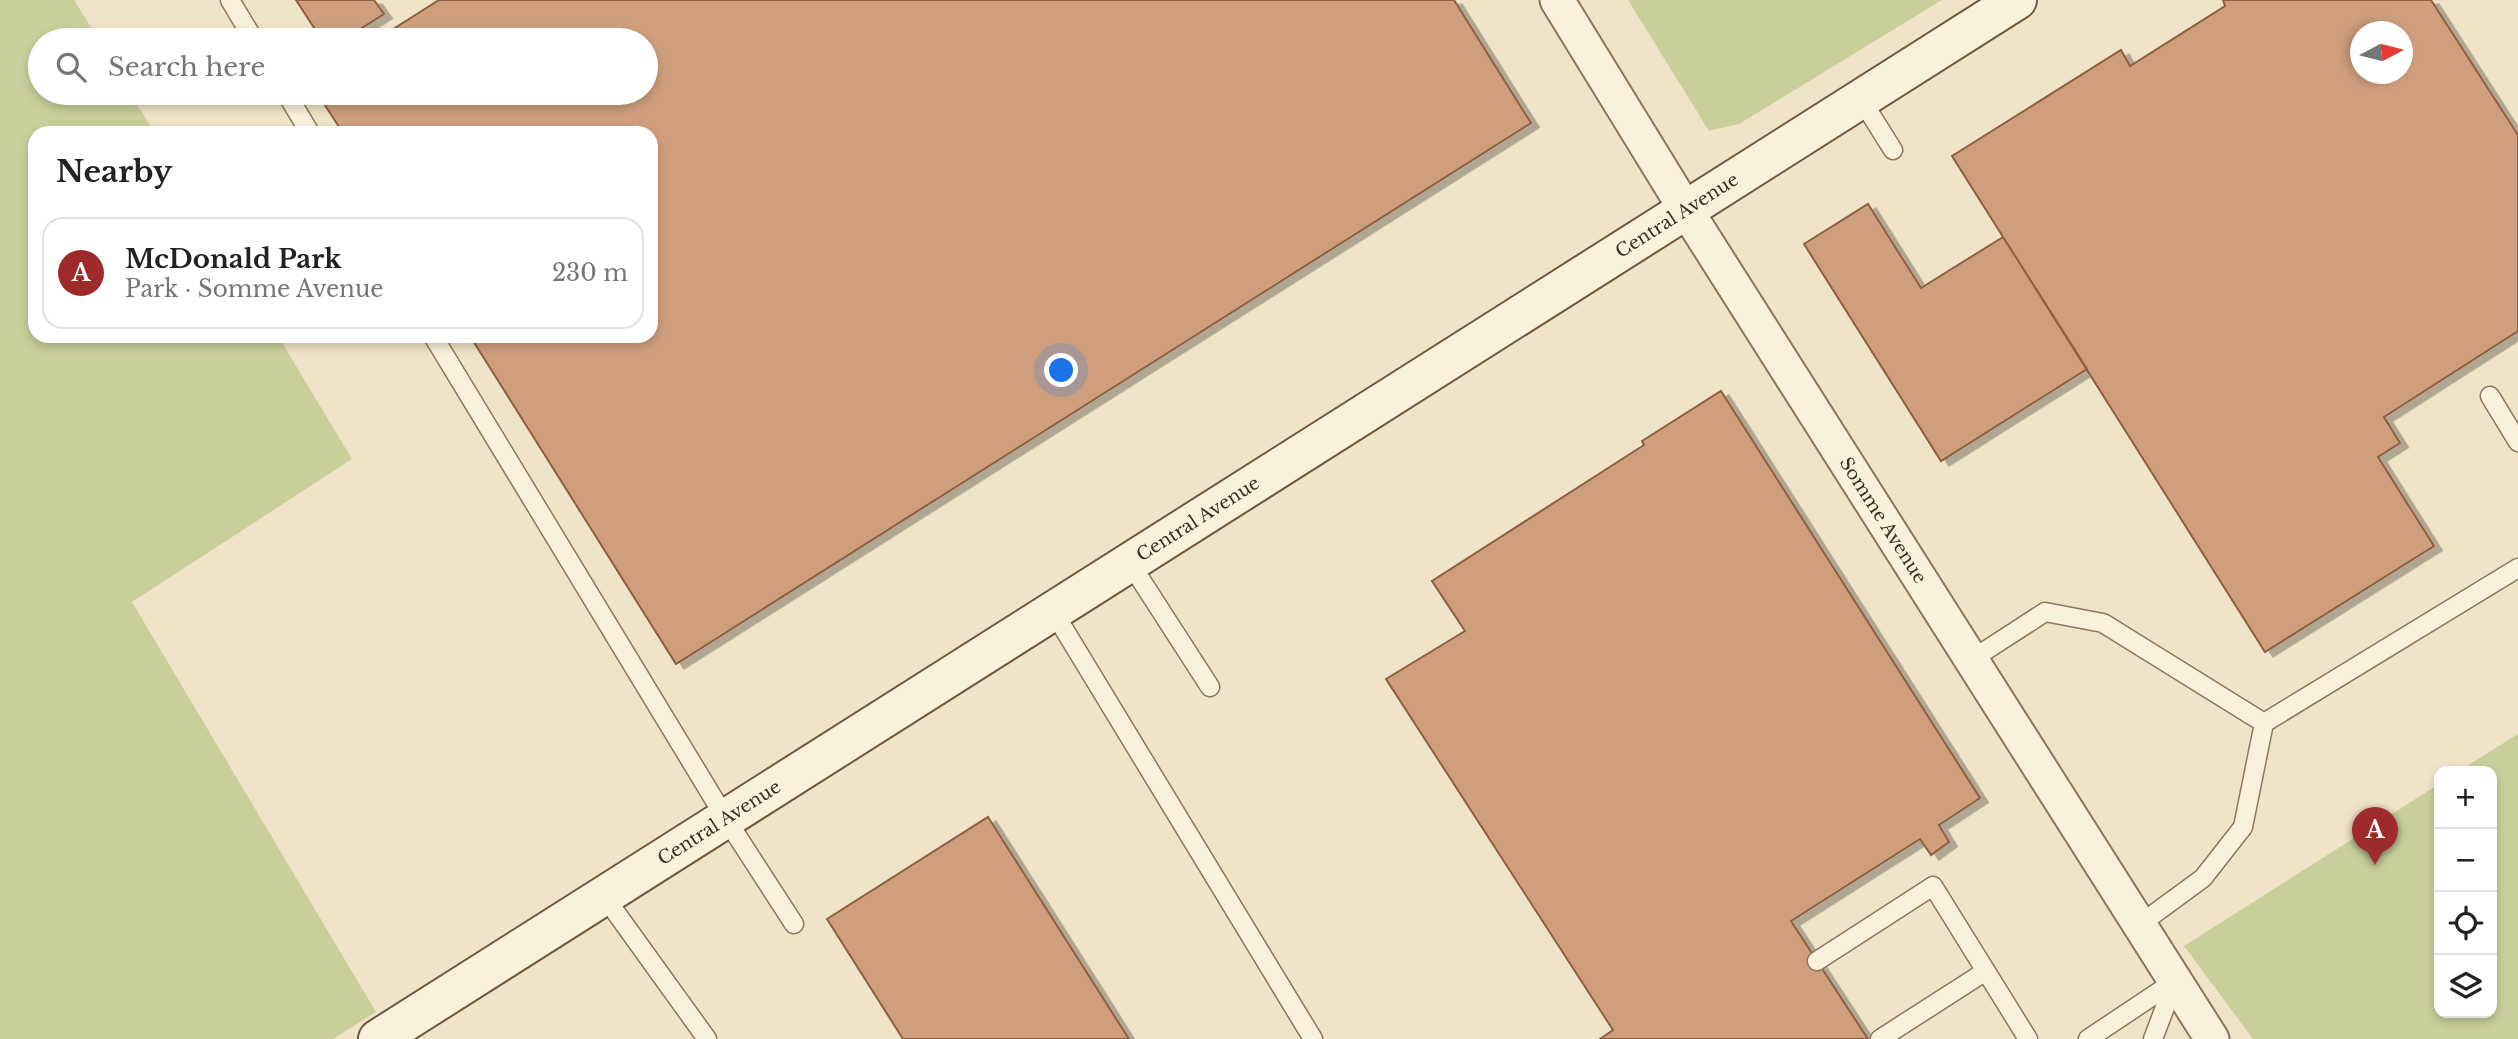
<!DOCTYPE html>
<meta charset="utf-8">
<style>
body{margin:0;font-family:"Libre Baskerville",serif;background:#f2f2f2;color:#222}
.controls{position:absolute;right:21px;bottom:21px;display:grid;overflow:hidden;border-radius:14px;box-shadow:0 4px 10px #0003}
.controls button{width:63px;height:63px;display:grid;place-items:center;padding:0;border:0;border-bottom:2px solid #e0e0e0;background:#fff;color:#222;font:35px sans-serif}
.compass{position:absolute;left:2350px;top:21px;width:63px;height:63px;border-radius:50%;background:#fff;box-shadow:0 4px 10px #0003;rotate:83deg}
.you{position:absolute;left:1062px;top:371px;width:24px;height:24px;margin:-18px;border:5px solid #fff;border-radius:50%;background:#1a73e8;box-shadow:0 0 0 10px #1a73e833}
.badge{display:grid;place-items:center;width:46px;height:46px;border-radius:50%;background:#9e2a2b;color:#fff;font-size:23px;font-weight:700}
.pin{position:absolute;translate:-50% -58px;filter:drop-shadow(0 2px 4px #0008)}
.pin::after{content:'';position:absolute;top:37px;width:24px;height:21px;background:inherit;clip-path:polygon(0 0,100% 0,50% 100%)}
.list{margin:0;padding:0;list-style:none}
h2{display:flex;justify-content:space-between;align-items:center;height:91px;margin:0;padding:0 28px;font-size:30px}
h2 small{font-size:23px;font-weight:400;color:#767676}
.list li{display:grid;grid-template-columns:46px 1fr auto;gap:21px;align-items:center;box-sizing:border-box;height:112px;margin:0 14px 14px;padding:0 14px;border:2px solid #e0e0e0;border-radius:21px}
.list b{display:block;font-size:26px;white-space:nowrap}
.list p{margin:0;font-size:23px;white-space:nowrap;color:#767676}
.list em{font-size:23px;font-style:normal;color:#767676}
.icon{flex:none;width:38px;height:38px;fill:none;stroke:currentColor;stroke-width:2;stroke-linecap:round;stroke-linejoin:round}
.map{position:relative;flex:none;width:2518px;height:1039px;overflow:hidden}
.search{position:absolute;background:#fff;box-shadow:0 4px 10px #0003;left:28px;top:28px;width:630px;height:77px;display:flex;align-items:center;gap:18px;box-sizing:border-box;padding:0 24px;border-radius:38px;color:#767676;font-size:26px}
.panel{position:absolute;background:#fff;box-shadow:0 4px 10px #0003;left:28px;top:126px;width:630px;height:217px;border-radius:21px}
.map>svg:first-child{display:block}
</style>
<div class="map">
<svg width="2518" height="1039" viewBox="0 0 2518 1039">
<defs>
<filter id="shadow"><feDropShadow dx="8" dy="4.5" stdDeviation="0" flood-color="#0004"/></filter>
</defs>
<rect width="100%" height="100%" fill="#f0e4c8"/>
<!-- green -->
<path fill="#c9cf9b" d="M0 0H74L99 40H40V93H130L155 133H35V336H278L352 459 132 602 376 1012 333 1039H0Z
M1628 0H1942L1739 124 1709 131Z
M2518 734V1039H2253L2184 946 2439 784V1013H2492V771H2459Z"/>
<!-- building -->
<path fill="#cf9f7d" stroke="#8d5f41" stroke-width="2" fill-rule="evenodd" filter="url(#shadow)" d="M296 0H374L384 14 343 40H322Z
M439 0H1454L1531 123 676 664 470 336H651V133H343L317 93H646V40H376Z
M2431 0 2518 135V331L2384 417 2400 443 2378 457 2434 546 2265 652 1952 156 2121 50 2130 66 2225 6 2223 0ZM2360 32H2402V74H2360Z
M1868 204 1921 288 2003 237 2087 369 1941 461 1804 244Z
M1721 391 1980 798 1939 825 1949 842 1931 855 1920 839 1791 921 1868 1039H1600L1613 1030 1386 679 1465 631 1432 581 1644 445 1642 441Z
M988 817 1129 1039H903L827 919Z"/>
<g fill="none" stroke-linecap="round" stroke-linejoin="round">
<defs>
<path id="lane" d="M230 0 254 40
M286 93 310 133
M1861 99 1893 150
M433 336 726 819 794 924
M2490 396 2518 442
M1130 563 1210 687
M1053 611 1313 1039
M1971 660 2045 612 2103 623 2264 723 2518 568
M604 896 707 1039
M2139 925 2203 878 2243 827 2264 723
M1817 961 1933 886 2028 1039
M1880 1039 1986 971
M2088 1039 2175 981
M2153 1039 2175 981"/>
<g id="street">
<path id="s1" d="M1557 0 1686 210 2212 1039"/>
</g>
<g id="secondary">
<path id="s2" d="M378 1039 2017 0"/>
</g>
</defs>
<!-- lane casing -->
<use href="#lane" stroke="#8d765c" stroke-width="21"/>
<!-- street casing -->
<use href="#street" stroke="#8d765c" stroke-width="37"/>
<!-- secondary casing -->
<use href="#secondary" stroke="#6f573f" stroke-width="42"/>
<!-- lane -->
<use href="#lane" stroke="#faf1dc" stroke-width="18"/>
<!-- street -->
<use href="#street" stroke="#faf1dc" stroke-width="33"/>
<!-- secondary -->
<use href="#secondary" stroke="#faf1dc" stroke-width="38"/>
</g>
<g text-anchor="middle" stroke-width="7" stroke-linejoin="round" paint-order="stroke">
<!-- street labels -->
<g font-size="18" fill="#3d2e20" stroke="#f7eed8">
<text dy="6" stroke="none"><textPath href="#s2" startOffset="1538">Central Avenue</textPath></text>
<text dy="6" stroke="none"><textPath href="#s2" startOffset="971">Central Avenue</textPath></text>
<text dy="6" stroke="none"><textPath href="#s1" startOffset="614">Somme Avenue</textPath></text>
<text dy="6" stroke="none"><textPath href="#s2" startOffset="404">Central Avenue</textPath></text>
</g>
</g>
</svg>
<div class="controls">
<button>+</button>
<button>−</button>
<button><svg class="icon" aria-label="locate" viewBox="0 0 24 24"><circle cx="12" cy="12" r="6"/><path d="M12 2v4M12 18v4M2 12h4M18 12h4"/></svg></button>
<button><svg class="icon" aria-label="layers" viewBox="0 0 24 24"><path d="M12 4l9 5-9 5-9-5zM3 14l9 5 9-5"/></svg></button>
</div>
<svg class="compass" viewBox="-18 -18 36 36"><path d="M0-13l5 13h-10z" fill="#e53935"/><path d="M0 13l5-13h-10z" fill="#767676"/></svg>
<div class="you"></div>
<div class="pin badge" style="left:2375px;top:865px">A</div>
<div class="search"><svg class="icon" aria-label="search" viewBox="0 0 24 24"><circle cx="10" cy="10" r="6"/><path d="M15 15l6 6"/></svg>Search here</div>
<section class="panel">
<h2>Nearby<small></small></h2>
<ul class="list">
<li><span class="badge">A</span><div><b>McDonald Park</b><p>Park · Somme Avenue</p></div><em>230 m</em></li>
</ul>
</section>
</div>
